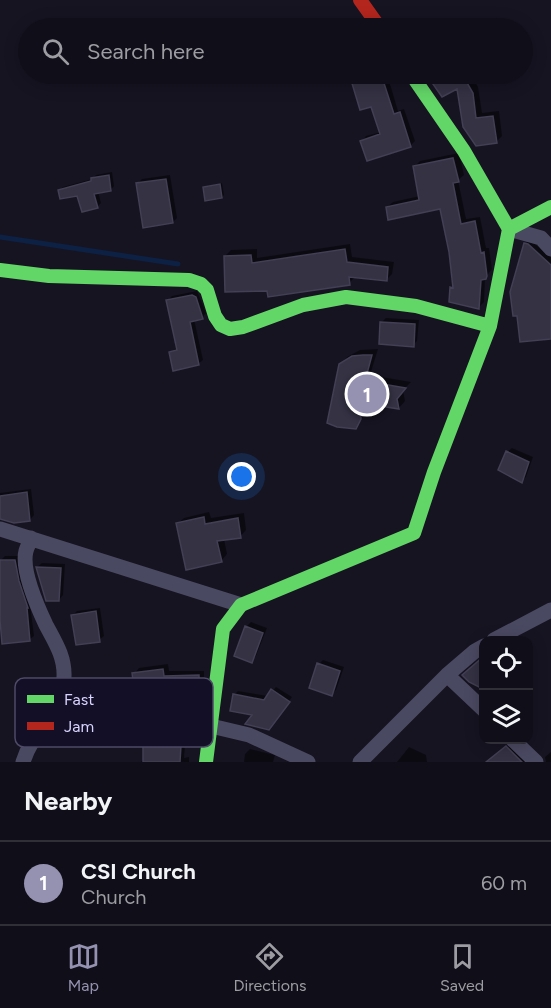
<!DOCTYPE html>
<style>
body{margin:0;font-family:Figtree,sans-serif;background:#191822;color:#f1f3f6}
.controls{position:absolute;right:18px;bottom:18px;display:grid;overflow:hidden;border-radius:12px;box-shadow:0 3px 15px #0003}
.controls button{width:54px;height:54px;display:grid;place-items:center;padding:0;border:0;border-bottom:2px solid #302f38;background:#100f19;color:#f1f3f6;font:30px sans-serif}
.you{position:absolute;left:242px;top:477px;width:21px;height:21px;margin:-15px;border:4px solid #fff;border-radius:50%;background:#1a73e8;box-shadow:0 0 0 9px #1a73e833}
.badge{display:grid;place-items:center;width:39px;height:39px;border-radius:50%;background:#9591b1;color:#fff;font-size:20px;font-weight:700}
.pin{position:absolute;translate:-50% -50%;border:3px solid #fff;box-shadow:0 2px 6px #0006}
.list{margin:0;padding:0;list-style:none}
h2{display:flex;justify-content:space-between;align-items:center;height:78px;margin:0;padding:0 24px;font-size:26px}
h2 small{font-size:20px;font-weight:400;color:#9c9ca2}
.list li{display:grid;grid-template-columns:39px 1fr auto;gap:18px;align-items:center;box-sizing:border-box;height:84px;padding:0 24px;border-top:2px solid #302f38}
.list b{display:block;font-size:22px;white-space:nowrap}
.list p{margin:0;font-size:20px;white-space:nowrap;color:#9c9ca2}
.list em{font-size:20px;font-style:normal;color:#9c9ca2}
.icon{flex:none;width:33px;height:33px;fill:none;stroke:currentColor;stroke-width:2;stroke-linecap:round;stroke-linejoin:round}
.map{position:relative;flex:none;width:551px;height:762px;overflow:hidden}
.search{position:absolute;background:#100f19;box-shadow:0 3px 15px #0003;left:18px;right:18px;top:18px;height:66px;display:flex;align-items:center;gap:15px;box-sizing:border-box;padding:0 21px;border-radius:33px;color:#9c9ca2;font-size:22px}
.sheet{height:162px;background:#100f19}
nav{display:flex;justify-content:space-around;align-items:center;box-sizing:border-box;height:84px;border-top:2px solid #302f38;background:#100f19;font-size:16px;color:#9c9ca2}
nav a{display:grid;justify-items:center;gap:3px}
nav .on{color:#9591b1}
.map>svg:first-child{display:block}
</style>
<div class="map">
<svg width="551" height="762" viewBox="0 0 551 762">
<rect width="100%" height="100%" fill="#161421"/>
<!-- shadow -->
<path fill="#0007" d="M364 74H387L398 111 404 109 415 141 410 146 362 141 366 136 381 132 372 105 353 80 357 76Z
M428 74H471L478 87 482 113 499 111 502 136 496 142 464 126 458 87 443 95Z
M459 153 464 175 458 180 466 219 480 217 486 248H489L492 269 485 278 484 302 478 308 452 288 455 285 451 252 441 208 387 207 393 202 420 196 414 167 420 161Z
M112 172 114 186 111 190 98 192 101 203 98 206 83 210 79 195 60 190 63 187 92 179 96 175Z
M170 175 177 218 173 222 138 183 142 179Z
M222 183 224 195 222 197 204 188Z
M530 240 551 257V337L519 314 525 244Z
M350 244 352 257 394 262 392 274 386 280 355 277 349 283 269 289 225 256 231 250 257 249V258Z
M197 291 206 313 202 318 194 319 203 360 198 364 171 352 178 347 167 301 172 296Z
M386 318 419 320 417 341 413 345 382 322Z
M378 349 370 375 411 382 403 390 405 401 399 408 368 402V411L355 427 340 365 347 357 360 350Z
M512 448 533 457 526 477 522 481 507 452Z
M31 489 34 515 30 520 0 518V493Z
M209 512 211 518 244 513 246 530 240 537 224 539 227 554 221 561 177 524 184 518Z
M5 556H19L30 604 34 636 29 640 0 606V567L1 560Z
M42 563 65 564 63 595 59 600 37 567Z
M100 608 104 636 99 640 73 615 77 611Z
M251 622 267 628 256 656 252 661 246 627Z
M517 637 519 640H508Z
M323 660 344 667 336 690 332 694 319 664Z
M168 664 169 671H204V689L199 695H189L184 758 189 757V762H141L145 758V700L134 674 139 668Z
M276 687 292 697 273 724 234 695 238 691 268 696Z
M511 740 531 762H488L507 746Z
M409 747 426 755 427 762H397Z
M250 749 275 755 273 762H244L245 754Z
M551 752V762H546L545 757Z"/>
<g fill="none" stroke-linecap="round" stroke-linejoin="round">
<!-- stream -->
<path stroke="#0d2144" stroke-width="5" d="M0 237 178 264"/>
</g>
<!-- building -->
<path fill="#343243" stroke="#433f54" stroke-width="1.5" d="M371 74H381L394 114 400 112 411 147 367 161 360 141 380 134 371 107 360 110 351 80Z
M426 74H462L473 93 476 118 493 116 497 143 476 146 463 127 457 89 442 97Z
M453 158 459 182 453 183 461 224 475 221 481 253 484 252 487 276 486 279 481 280 479 309 449 302 450 287 453 288 449 252 440 209 388 220 386 207 419 200 413 166Z
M109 175 111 191 94 194 98 208 82 212 77 196 60 199 58 190 91 181V178Z
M166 179 173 223 143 228 136 183Z
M220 184 222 198 205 201 203 187Z
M524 243 528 244 551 265V339L520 342 517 316H513L510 292Z
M345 249 347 262 388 267 387 281 349 277 350 285 268 297 267 291 225 292 224 256 251 255 252 263Z
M192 295 196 297 203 319 190 322 199 365 173 371 169 352 177 350 166 300Z
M380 322 415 324 414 347 379 344Z
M363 355H372L365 381 406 388 397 399 399 409 361 403V419L356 429 337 427 327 423 339 364 352 356Z
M506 451 529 462 522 483 498 470Z
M27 492 30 521 14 523 0 519V496Z
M204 517 205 524 238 518 241 538 217 541 222 562 186 570 176 523Z
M0 560H15L19 581 28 608H27L30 641 2 644 0 620Z
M36 567 61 568 59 601H46Z
M96 611 100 642 76 645 71 615Z
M245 626 263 633 252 663 234 656Z
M483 657V689L469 682 462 675Z
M317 663 340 671 332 696 309 688Z
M163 669 164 676 199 675V696H184L180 762H143V701L136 702 132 673Z
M271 689 290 702 269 730 245 724 252 715 230 711 233 694 264 700Z
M506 746 522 762H486Z"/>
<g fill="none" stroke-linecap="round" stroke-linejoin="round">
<!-- street -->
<path stroke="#4a4962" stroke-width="15" d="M509 229 541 238 551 249
M0 529 241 605
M494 640 551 610
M447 675 484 710
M211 726 249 735 308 762
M513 740 536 762
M23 762C34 727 61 717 64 677 65 657 55 642 46 625 38 608 21 570 26 551 27 547 30 542 31 538
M360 762 447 675 475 651 484 646"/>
<!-- fast -->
<path stroke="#63d668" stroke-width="14" d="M411 74 464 151 509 229
M509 229 551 207
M0 270 49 276 189 280 201 284 207 290 215 316 221 325 230 329 243 327 303 305 346 297 416 306 490 326
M206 762 223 629 241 605 414 533 434 472 490 326 509 229"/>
<!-- jam -->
<path stroke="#b3261e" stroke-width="14" d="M360 0 380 28"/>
</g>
<!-- legend -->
<rect x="15" y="678" width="198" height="69" rx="9" fill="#130f26" stroke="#4e4a67" stroke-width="1.5"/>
<rect x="27" y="695" width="27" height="8" fill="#63d668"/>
<rect x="27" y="722" width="27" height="8" fill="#b3261e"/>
<g font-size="16" fill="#d9d4ff">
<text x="64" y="705">Fast</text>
<text x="64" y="732">Jam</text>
</g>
</svg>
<div class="controls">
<button><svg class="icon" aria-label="locate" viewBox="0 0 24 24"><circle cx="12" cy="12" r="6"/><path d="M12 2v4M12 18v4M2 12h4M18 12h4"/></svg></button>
<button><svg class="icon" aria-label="layers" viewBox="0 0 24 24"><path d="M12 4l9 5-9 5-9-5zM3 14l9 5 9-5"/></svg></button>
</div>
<div class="you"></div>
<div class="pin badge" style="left:367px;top:394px">1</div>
<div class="search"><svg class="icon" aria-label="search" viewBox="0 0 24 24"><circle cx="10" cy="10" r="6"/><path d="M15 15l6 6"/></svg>Search here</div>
</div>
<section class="sheet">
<h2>Nearby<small></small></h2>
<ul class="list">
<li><span class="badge">1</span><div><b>CSI Church</b><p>Church</p></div><em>60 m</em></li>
</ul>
</section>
<nav>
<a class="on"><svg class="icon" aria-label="map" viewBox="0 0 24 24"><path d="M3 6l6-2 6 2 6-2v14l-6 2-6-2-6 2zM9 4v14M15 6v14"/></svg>Map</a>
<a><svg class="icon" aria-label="directions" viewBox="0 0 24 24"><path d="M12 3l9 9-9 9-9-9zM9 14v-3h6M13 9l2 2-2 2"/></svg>Directions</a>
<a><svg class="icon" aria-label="saved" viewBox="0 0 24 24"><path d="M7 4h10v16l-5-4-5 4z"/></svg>Saved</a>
</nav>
